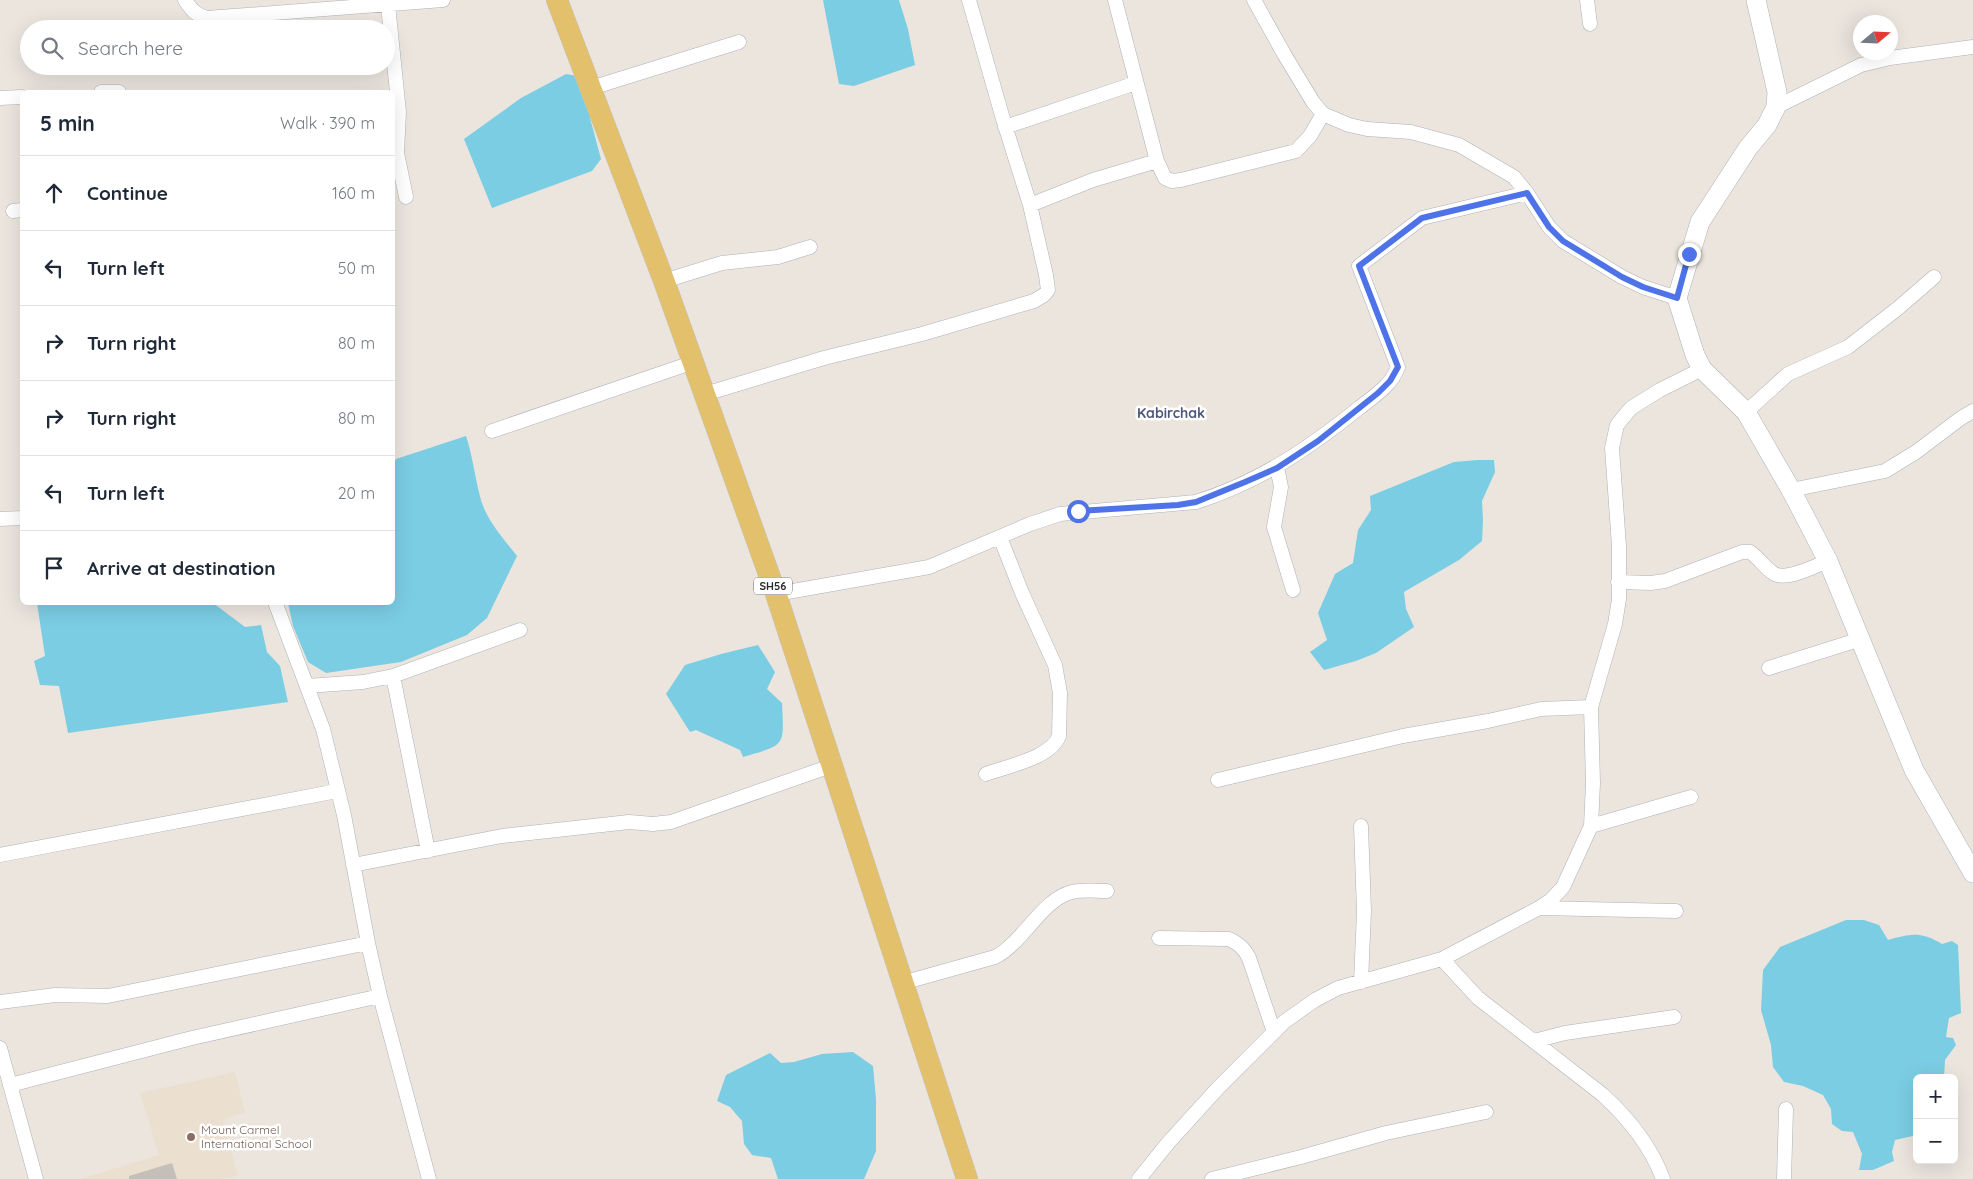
<!DOCTYPE html>
<meta charset="utf-8">
<style>
body{margin:0;font-family:Quicksand,sans-serif;background:#f2f2f3;color:#1f2937}
.controls{position:absolute;right:15px;bottom:15px;display:grid;overflow:hidden;border-radius:8px;box-shadow:0 5px 20px #0002}
.controls button{width:45px;height:45px;display:grid;place-items:center;padding:0;border:0;border-bottom:1px solid #e0e1e3;background:#fff;color:#1f2937;font:25px sans-serif}
.compass{position:absolute;left:1853px;top:15px;width:45px;height:45px;border-radius:50%;background:#fff;box-shadow:0 5px 20px #0002;rotate:71deg}
.stop{position:absolute;width:15px;height:15px;margin:-11px;border:4px solid #4e73e8;border-radius:50%;background:#fff}
.stop.end{background:#4e73e8;border-color:#fff;box-shadow:0 1px 5px #0008}
.list{margin:0;padding:0;list-style:none}
h2{display:flex;justify-content:space-between;align-items:center;height:65px;margin:0;padding:0 20px;font-size:21px}
h2 small{font-size:16px;font-weight:400;color:#747a83}
.list li{display:grid;grid-template-columns:32px 1fr auto;gap:15px;align-items:center;box-sizing:border-box;height:75px;padding:0 20px;border-top:1px solid #e0e1e3}
.list b{display:block;font-size:19px;white-space:nowrap}
.list em{font-size:16px;font-style:normal;color:#747a83}
.icon{flex:none;width:28px;height:28px;fill:none;stroke:currentColor;stroke-width:2;stroke-linecap:round;stroke-linejoin:round}
.map{position:relative;flex:none;width:1973px;height:1179px;overflow:hidden}
.search{position:absolute;background:#fff;box-shadow:0 5px 20px #0002;left:20px;top:20px;width:375px;height:55px;display:flex;align-items:center;gap:12px;box-sizing:border-box;padding:0 18px;border-radius:28px;color:#747a83;font-size:19px}
.panel{position:absolute;background:#fff;box-shadow:0 5px 20px #0002;left:20px;top:90px;width:375px;height:515px;border-radius:8px}
.map>svg:first-child{display:block}
</style>
<div class="map">
<svg width="1973" height="1179" viewBox="0 0 1973 1179">
<rect width="100%" height="100%" fill="#ebe5de"/>
<!-- education -->
<path fill="#ebe0cf" d="M235 1072 245 1112 223 1120 238 1176 221 1179H80L159 1155 140 1093Z"/>
<!-- water -->
<path fill="#7bcde3" d="M823 0H899L908 29 915 65 854 86 839 84Z
M566 74 582 77 592 96 590 118 601 159 592 171 492 208 464 139 521 98Z
M466 436C473 457 475 479 481 500 486 519 505 541 517 556L487 618 467 635 401 662 326 673 308 662 293 626 288 603 392 602 393 465 396 459Z
M1478 460H1494L1495 472 1482 501 1483 520 1482 541 1459 560 1404 592 1406 609 1414 627 1376 653 1356 661 1324 670 1310 652 1327 640 1318 613 1335 574 1353 563 1358 530 1371 510 1370 496 1454 462Z
M37 603H213L245 627 261 625 267 652 280 666 288 702 68 733 59 686 40 685 34 661 45 656Z
M758 645 775 672 767 689 782 703C784 748 786 744 743 757L740 750 696 730 690 732 666 694 685 665 721 654Z
M1846 920H1864L1879 925 1888 940C1911 934 1920 931 1942 944L1952 941 1958 945 1961 1013 1949 1018 1946 1037 1953 1038 1956 1045 1945 1060 1944 1078H1917V1135L1895 1140 1892 1152 1894 1161 1873 1170H1859L1862 1154 1853 1132 1842 1131 1832 1124 1831 1109 1823 1095 1803 1086 1784 1082 1773 1067 1771 1045 1761 1010 1763 970 1780 947Z
M853 1052 873 1066 876 1099V1151L864 1179H778L771 1158 752 1155 744 1144 742 1121 730 1107 717 1101 726 1075 770 1053 781 1063 794 1062 822 1054Z"/>
<!-- building -->
<path fill="#c4bfb9" d="M172 1163 177 1179H129V1176Z"/>
<g fill="none" stroke-linecap="round" stroke-linejoin="round">
<defs>
<path id="minor" d="M185 0C191 9 195 15 207 18L443 0
M1115 0 1157 161 1165 178 1172 181 1181 180 1296 151 1310 136 1323 114
M1254 0 1284 54 1313 102 1323 114 1349 125 1367 129 1411 132 1459 145 1514 177 1527 193 1549 227 1563 241 1622 277 1643 287 1677 298
M1587 0 1590 24
M388 5 399 112 397 153 406 197
M591 88 739 42
M101 92H119
M0 98 22 97
M1776 107 1861 65 1890 58 1973 47
M1005 127 1136 83
M1030 205 1093 180 1157 161
M13 211 22 210
M664 281 722 263 778 257 810 247
M705 394 824 358 922 334 1034 301 1044 295 1048 290 1046 275 1030 205 1003 119 969 0
M1746 412 1788 374 1848 347 1897 309 1934 277
M492 431 694 362
M1277 467 1281 487 1274 527 1293 590
M1791 490 1885 471 1916 452 1961 418 1973 411
M0 519 22 518
M1618 582 1651 583 1665 581 1742 552H1750C1759 558 1764 567 1773 573 1785 582 1815 566 1828 561
M776 594 929 567 1030 524 1060 514 1196 502C1259 482 1308 449 1359 408 1373 397 1392 385 1398 367L1359 266 1422 218 1527 193
M275 602 323 729 344 815 368 943 380 996 429 1179
M1769 668 1861 639
M393 676 428 851
M307 686 363 682 393 676 520 630
M986 774C1007 766 1051 758 1059 736L1060 693 1055 665 1022 593 1000 537
M1218 780 1403 736 1488 721 1541 709 1591 707
M1591 826 1691 797
M0 855 337 791
M353 865 502 836 629 822 653 824 671 822 831 766
M1539 908 1676 911
M1159 938 1229 939C1239 944 1244 948 1249 958L1274 1032
M1442 959 1478 998 1603 1095C1629 1119 1651 1146 1663 1179
M1361 982 1364 911 1361 826
M902 983 995 957C1023 943 1042 899 1072 892 1083 889 1096 891 1107 891
M0 1002 55 995 108 996 368 943
M1534 1041 1565 1033 1674 1017
M0 1048 36 1179
M10 1085 192 1038 380 996
M1139 1179 1168 1143 1218 1088 1284 1022 1315 1000 1338 988 1442 959 1539 908 1551 900 1563 887 1591 826 1593 783 1591 707 1615 624 1619 599V546L1612 448 1617 425 1631 408 1660 390 1702 369
M1212 1179 1301 1157 1386 1133 1486 1112
M1784 1179 1786 1109"/>
<path id="secondary" d="M1756 0 1777 92 1776 107 1767 125 1748 148 1700 222 1677 298 1695 355 1702 369 1746 412 1791 490 1828 561 1914 770 1973 873"/>
<path id="primary" d="M557 0 664 281 776 594 967 1179"/>
</defs>
<!-- minor casing -->
<use href="#minor" stroke="#aeb1b9" stroke-width="15"/>
<!-- secondary casing -->
<use href="#secondary" stroke="#aeb1b9" stroke-width="20"/>
<!-- primary casing -->
<use href="#primary" stroke="#c3c3c3" stroke-width="22"/>
<!-- minor -->
<use href="#minor" stroke="#fff" stroke-width="14"/>
<!-- secondary -->
<use href="#secondary" stroke="#fff" stroke-width="19"/>
<!-- primary -->
<use href="#primary" stroke="#e3c06b" stroke-width="21"/>
</g>
<g fill="none" stroke-linecap="round" stroke-linejoin="round">
<!-- route -->
<path stroke="#4e73e8" stroke-width="6" d="M1078 511 1178 505 1196 502 1245 482 1277 468 1318 441 1378 393 1390 381 1398 367 1359 266 1422 218 1527 193 1549 227 1563 241 1622 277 1643 287 1677 298 1689 254"/>
</g>
<!-- markers -->
<circle fill="#8d6e63" stroke="#fff" stroke-width="2" cx="191" cy="1137" r="5"/>
<g text-anchor="middle" stroke-width="5" stroke-linejoin="round" paint-order="stroke">
<!-- shield labels -->
<rect fill="#fff" stroke="#6a6a6a" stroke-width="1" x="754" y="577.5" width="38" height="17" rx="4"/>
<g font-size="11" font-weight="bold" fill="#2a2a2a">
<text x="773" y="590">SH56</text>
</g>
<!-- education labels -->
<g font-size="12" fill="#785e54" stroke="#fff" text-anchor="start">
<text x="201" y="1134">Mount Carmel<tspan x="201" dy="14">International School</tspan></text>
</g>
<!-- neighbourhood labels -->
<g font-size="14" font-weight="bold" fill="#4f5877" stroke="#fff">
<text x="1171" y="418">Kabirchak</text>
</g>
</g>
</svg>
<div class="controls">
<button>+</button>
<button>−</button>
</div>
<svg class="compass" viewBox="-18 -18 36 36"><path d="M0-13l5 13h-10z" fill="#e53935"/><path d="M0 13l5-13h-10z" fill="#747a83"/></svg>
<div class="stop" style="left:1078px;top:511px"></div>
<div class="stop end" style="left:1689px;top:254px"></div>
<div class="search"><svg class="icon" aria-label="search" viewBox="0 0 24 24"><circle cx="10" cy="10" r="6"/><path d="M15 15l6 6"/></svg>Search here</div>
<section class="panel">
<h2>5 min<small>Walk · 390 m</small></h2>
<ul class="list">
<li><svg class="icon" aria-label="ahead" viewBox="0 0 24 24"><path d="M12 20V5M6 11l6-6 6 6"/></svg><div><b>Continue</b></div><em>160 m</em></li>
<li><svg class="icon" aria-label="left" viewBox="0 0 24 24"><path d="M17 20v-9H6M10 6l-5 5 5 5"/></svg><div><b>Turn left</b></div><em>50 m</em></li>
<li><svg class="icon" aria-label="right" viewBox="0 0 24 24"><path d="M7 20v-9h11M14 6l5 5-5 5"/></svg><div><b>Turn right</b></div><em>80 m</em></li>
<li><svg class="icon" aria-label="right" viewBox="0 0 24 24"><path d="M7 20v-9h11M14 6l5 5-5 5"/></svg><div><b>Turn right</b></div><em>80 m</em></li>
<li><svg class="icon" aria-label="left" viewBox="0 0 24 24"><path d="M17 20v-9H6M10 6l-5 5 5 5"/></svg><div><b>Turn left</b></div><em>20 m</em></li>
<li><svg class="icon" aria-label="arrive" viewBox="0 0 24 24"><path d="M6 21V4h12l-3 4 3 4H6"/></svg><div><b>Arrive at destination</b></div></li>
</ul>
</section>
</div>
